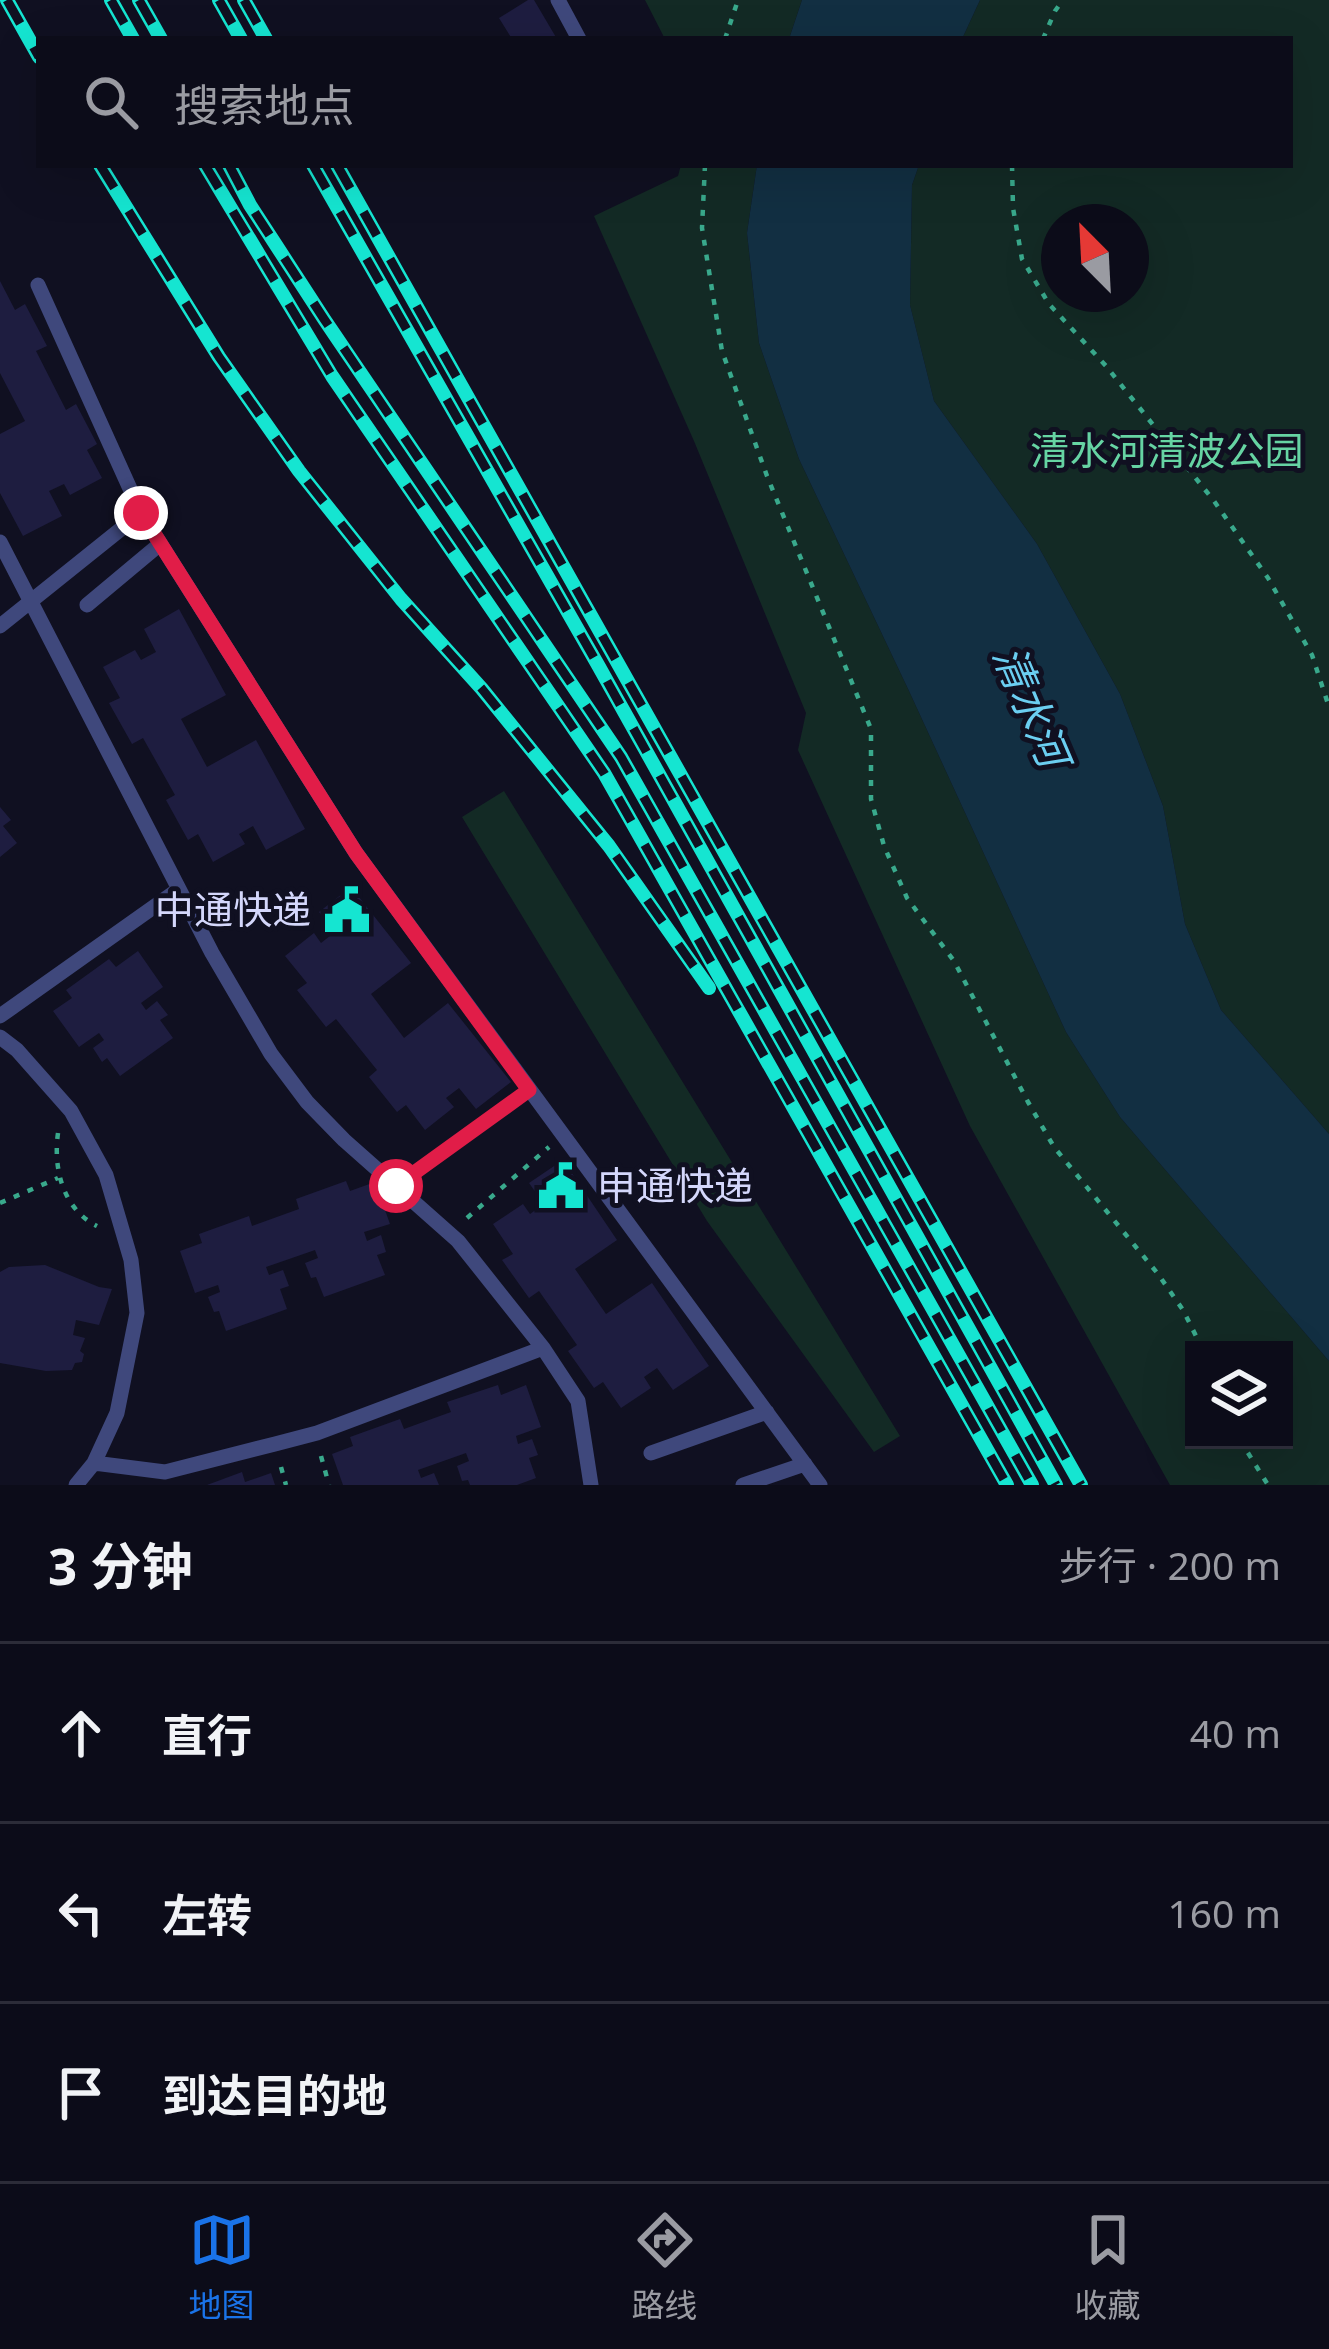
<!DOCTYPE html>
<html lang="zh">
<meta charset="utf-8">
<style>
body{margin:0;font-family:"Noto Sans","Noto Sans SC",sans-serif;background:#151522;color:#f1f3f6}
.controls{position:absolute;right:36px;bottom:36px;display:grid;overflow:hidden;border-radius:0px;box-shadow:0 12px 48px #0002}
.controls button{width:108px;height:108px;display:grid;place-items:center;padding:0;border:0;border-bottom:3px solid #2c2c38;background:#0c0c19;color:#f1f3f6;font:60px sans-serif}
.compass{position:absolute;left:1041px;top:204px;width:108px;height:108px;border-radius:50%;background:#0c0c19;box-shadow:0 12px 48px #0002;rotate:336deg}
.stop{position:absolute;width:36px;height:36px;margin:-27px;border:9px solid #e11d48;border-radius:50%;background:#fff}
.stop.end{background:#e11d48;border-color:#fff;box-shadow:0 3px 12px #0008}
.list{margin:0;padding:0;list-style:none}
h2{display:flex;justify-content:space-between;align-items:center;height:156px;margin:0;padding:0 48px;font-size:51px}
h2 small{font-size:39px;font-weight:400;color:#9a9ba2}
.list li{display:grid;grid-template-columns:78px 1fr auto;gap:36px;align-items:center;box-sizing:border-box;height:180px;padding:0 48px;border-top:3px solid #2c2c38}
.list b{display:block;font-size:45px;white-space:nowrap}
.list em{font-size:39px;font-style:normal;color:#9a9ba2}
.icon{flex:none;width:66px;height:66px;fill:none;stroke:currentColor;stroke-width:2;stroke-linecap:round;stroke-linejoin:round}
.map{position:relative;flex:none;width:1329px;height:1485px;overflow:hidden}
.search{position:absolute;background:#0c0c19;box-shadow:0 12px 48px #0002;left:36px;right:36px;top:36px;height:132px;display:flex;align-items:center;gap:30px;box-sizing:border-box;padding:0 42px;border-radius:0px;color:#9a9ba2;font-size:45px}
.sheet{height:696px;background:#0c0c19}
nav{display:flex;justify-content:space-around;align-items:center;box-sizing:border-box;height:168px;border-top:3px solid #2c2c38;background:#0c0c19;font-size:33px;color:#9a9ba2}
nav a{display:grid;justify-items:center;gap:6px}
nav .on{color:#1a73e8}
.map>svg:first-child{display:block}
</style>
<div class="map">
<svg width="1329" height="1485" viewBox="0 0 1329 1485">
<rect width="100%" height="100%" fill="#101021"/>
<!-- green -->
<path fill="#132a25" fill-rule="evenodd" d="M645 0H802L789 39H665Z
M980 0H1329V1134L1221 1010 1185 924 1163 806 1120 694 1037 544 934 401 910 305 912 185 919 165H1290V39H962ZM1059 222H1131V294H1059Z
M681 165H757L747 233 759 343 799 459 909 691 1066 1032 1120 1117 1329 1361V1485H1170L970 1126 798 750 806 713 694 441 594 216 678 176ZM1194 1350H1284V1440H1194Z
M504 791 900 1436 874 1452 707 1221 462 817Z"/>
<!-- water -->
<path fill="#122f42" d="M802 0H980L962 39H789Z
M757 165H919L912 185 910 305 934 401 1037 544 1120 694 1163 806 1185 924 1221 1010 1329 1134V1361L1120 1117 1066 1032 909 691 799 459 759 343 747 233Z"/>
<!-- building -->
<path fill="#1e1d40" d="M528 0H534L557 39H512L499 18Z
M0 281 15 310 25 304 47 346 36 351 66 410 76 404 97 444 87 450 102 478 70 495 64 484 49 491 62 516 23 536 0 493V434L25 421 0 373Z
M179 609 226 695 181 719 207 767 256 740 305 829 266 850 253 826 239 834 245 844 213 862 198 834 188 840 166 800 175 795 143 738 132 744 109 703 120 698 103 667 135 650 141 660 156 652 144 629Z
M0 807 11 820 3 826 17 843 0 857Z
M351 887 411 963 371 994 404 1038 448 1003 511 1082 476 1109 459 1088 446 1098 454 1107 425 1130 406 1105 397 1112 369 1077 377 1070 336 1019 326 1027 297 990 307 983 285 956 314 933 321 943 335 932 319 912Z
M138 951 163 987 141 1003 146 1010 157 1001 168 1015 160 1020 173 1038 120 1076 107 1058 102 1062 93 1048 104 1040 99 1033 79 1047 53 1011 72 998 66 990 109 959 116 967Z
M563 1160 617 1240 575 1269 606 1314 652 1283 709 1366 673 1390 657 1368 644 1377 651 1388 621 1408 603 1382 594 1388 568 1351 577 1345 539 1291 529 1298 502 1260 513 1254 493 1224 523 1204 530 1214 544 1204 529 1183Z
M346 1181 350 1191 375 1182 390 1224 364 1232 367 1241 381 1235 386 1252 377 1255 385 1275 324 1297 316 1277 311 1278 305 1263 318 1258 315 1250 292 1258 266 1267 269 1275 283 1270 289 1286 280 1289 287 1309 226 1331 219 1311 214 1312 208 1297 220 1292 218 1285 195 1293 180 1251 202 1243 199 1234 249 1216 252 1226 299 1209 296 1199Z
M45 1265 99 1287 112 1289 99 1325 76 1320 73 1335 85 1338 80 1351 84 1354 82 1362 75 1363 72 1370 46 1371 0 1363V1272L9 1267Z
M498 1385 501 1395 526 1385 541 1427 516 1436 518 1444 532 1439 538 1455 529 1458 536 1478 517 1485H470L468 1480 462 1481 457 1466 469 1461 466 1453 418 1470 421 1478 434 1473 439 1485H343L332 1454 353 1446 350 1437 400 1419 404 1429 451 1412 447 1402Z
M242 1472 245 1482 271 1473 275 1485H207Z"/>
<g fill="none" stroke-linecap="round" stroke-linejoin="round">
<!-- path -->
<path stroke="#39a98c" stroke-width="4.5" stroke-dasharray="6 9" stroke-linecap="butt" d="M725 39 738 0
M1043 39 1055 11 1063 0
M705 165 702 228 722 351 767 476 871 729V799L884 846 907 898 954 961 1028 1102 1054 1147 1158 1274 1183 1310 1203 1350
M1012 165 1013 208 1022 259 1049 304 1106 366 1214 501 1268 578 1312 655 1329 707
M58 1133C53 1169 63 1209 97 1226
M412 1175 515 1101
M0 1203 58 1178
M467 1218 549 1147
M1240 1440 1268 1485
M321 1456 329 1485
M281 1467 286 1485"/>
<!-- lane -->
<path stroke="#3f487c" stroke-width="15" d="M558 0 579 39
M38 285 141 513 356 853 820 1485
M0 542 212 953 271 1054 307 1102 344 1140 458 1241 543 1348 578 1401 591 1485
M87 605 160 544
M0 626 141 513
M0 1016 179 889
M0 1037 17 1050 71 1111 106 1175 131 1260 137 1313 117 1413 94 1463 76 1485
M651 1453 767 1412
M94 1463 165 1472 275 1444 317 1433 543 1348
M743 1485 805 1464"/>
<defs>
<path id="rail" d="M7 0 39 57
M111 0 133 39
M139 0 161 39
M219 0 241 39
M244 0 266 39
M100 165 219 357 299 471 401 599 482 689 609 846 709 988
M205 165 332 376 604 773 1007 1485
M229 165 250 205 324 319 621 757 1032 1485
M313 165 598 665 1056 1485
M337 165 1081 1485"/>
</defs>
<!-- rail casing -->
<use href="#rail" stroke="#15e5d1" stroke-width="14"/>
<!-- rail -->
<use href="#rail" stroke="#101021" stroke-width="9" stroke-dasharray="27" stroke-linecap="butt"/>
</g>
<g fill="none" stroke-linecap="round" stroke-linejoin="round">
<!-- route -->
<path stroke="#e11d48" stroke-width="15" d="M141 513 356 853 529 1090 396 1186"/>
</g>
<!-- icons -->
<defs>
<symbol id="civic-bare" viewBox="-9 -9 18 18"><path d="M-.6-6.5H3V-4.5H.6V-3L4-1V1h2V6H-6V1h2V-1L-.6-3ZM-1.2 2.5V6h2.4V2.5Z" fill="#15e5d1" stroke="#101021" stroke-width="2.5" paint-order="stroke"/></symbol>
</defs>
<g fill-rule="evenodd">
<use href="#civic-bare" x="314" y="877" width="66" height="66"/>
<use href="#civic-bare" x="528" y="1153" width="66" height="66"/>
</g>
<g text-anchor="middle" stroke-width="10" stroke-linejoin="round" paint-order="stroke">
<!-- park labels -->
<g font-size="39" fill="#66d4a3" stroke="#101021">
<text x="1167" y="465">清水河清波公园</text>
</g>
<!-- poi labels -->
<g font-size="39" fill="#d4d7fb" stroke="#101021" text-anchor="end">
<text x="311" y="924">中通快递</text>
<text x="597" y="1200" text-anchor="start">申通快递</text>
</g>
<!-- water labels -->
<g font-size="42" font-style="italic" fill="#6bcef1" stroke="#101021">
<text transform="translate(1031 706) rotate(67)" y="15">清水河</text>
</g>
</g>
</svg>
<div class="controls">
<button><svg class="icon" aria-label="layers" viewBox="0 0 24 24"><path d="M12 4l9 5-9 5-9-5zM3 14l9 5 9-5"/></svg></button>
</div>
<svg class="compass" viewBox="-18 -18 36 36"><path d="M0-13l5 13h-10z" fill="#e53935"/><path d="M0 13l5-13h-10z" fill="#9a9ba2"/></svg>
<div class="stop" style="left:396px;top:1186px"></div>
<div class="stop end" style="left:141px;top:513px"></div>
<div class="search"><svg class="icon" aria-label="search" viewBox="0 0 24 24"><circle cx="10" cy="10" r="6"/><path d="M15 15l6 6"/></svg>搜索地点</div>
</div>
<section class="sheet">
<h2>3 分钟<small>步行 · 200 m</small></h2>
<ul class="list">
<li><svg class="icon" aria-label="ahead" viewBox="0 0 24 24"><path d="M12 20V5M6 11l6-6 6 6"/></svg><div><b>直行</b></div><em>40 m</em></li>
<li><svg class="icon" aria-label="left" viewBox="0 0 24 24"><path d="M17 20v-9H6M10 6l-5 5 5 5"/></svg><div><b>左转</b></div><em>160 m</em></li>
<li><svg class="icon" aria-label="arrive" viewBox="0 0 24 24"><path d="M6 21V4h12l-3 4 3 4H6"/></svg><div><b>到达目的地</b></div></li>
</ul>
</section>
<nav>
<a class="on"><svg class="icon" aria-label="map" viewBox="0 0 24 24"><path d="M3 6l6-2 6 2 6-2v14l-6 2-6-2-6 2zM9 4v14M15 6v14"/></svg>地图</a>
<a><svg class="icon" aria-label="directions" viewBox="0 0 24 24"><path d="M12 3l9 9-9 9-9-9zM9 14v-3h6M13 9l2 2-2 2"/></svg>路线</a>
<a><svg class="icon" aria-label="saved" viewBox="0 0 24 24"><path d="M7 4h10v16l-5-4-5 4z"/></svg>收藏</a>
</nav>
